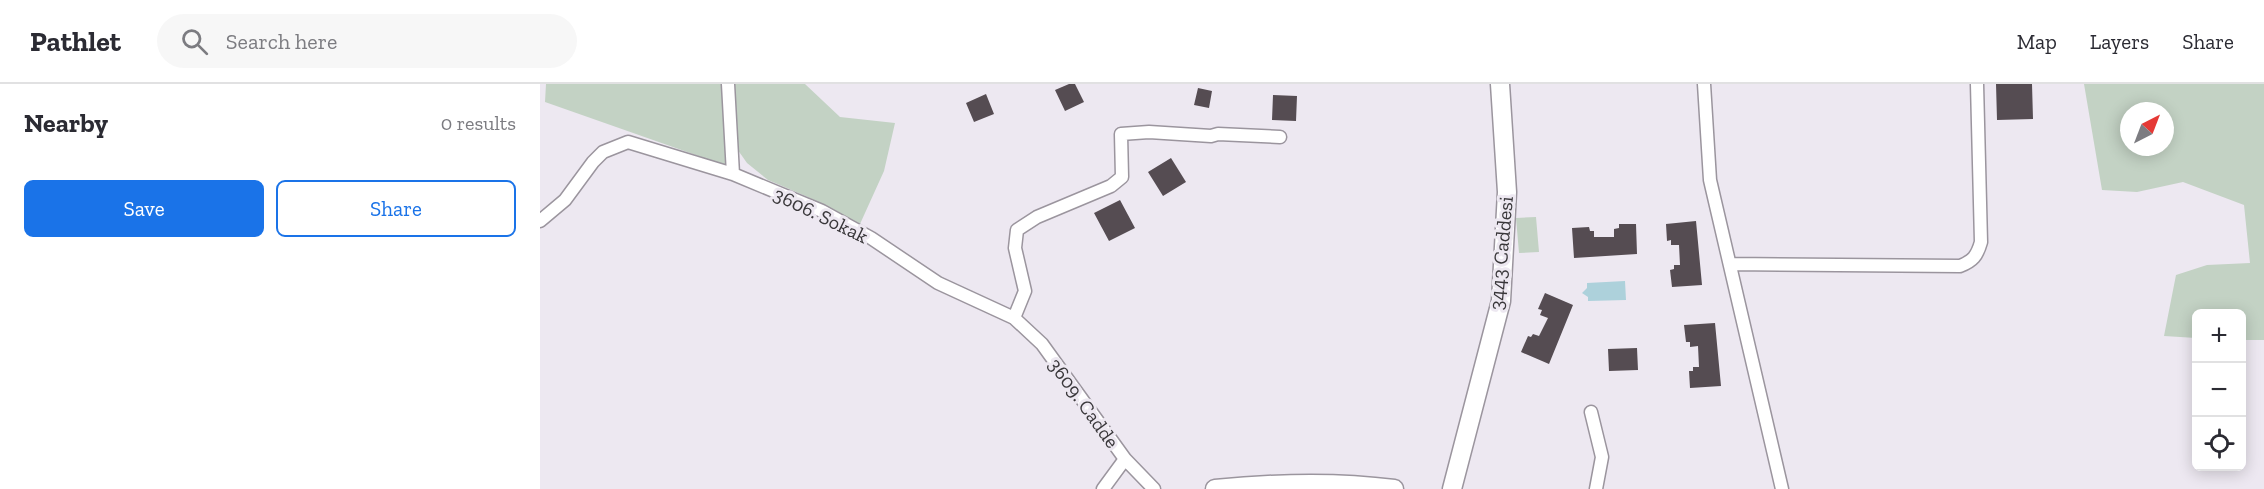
<!DOCTYPE html>
<meta charset="utf-8">
<style>
body{margin:0;font-family:"Zilla Slab",serif;background:#f7f7f7;color:#2b2b33}
.controls{position:absolute;right:18px;bottom:18px;display:grid;overflow:hidden;border-radius:9px;box-shadow:0 3px 15px #0003}
.controls button{width:54px;height:54px;display:grid;place-items:center;padding:0;border:0;border-bottom:2px solid #e1e1e2;background:#fff;color:#2b2b33;font:30px sans-serif}
.compass{position:absolute;left:1580px;top:18px;width:54px;height:54px;border-radius:50%;background:#fff;box-shadow:0 3px 15px #0003;rotate:42deg}
.list{margin:0;padding:0;list-style:none}
h2{display:flex;justify-content:space-between;align-items:center;height:78px;margin:0;padding:0 24px;font-size:26px}
h2 small{font-size:20px;font-weight:400;color:#7c7c81}
.actions{display:flex;gap:12px;padding:18px 24px}
.actions a{flex:1;padding:14px 0;border:2px solid #1a73e8;border-radius:9px;text-align:center;font-size:21px;color:#1a73e8}
.actions .main{background:#1a73e8;color:#fff}
.icon{flex:none;width:33px;height:33px;fill:none;stroke:currentColor;stroke-width:2;stroke-linecap:round;stroke-linejoin:round}
.map{position:relative;flex:none;width:1724px;height:405px;overflow:hidden}
header{display:flex;align-items:center;gap:36px;box-sizing:border-box;height:84px;padding:0 30px;background:#fff;border-bottom:2px solid #e1e1e2}
header strong{font-size:28px}
nav{display:flex;gap:33px;margin-inline-start:auto;font-size:21px}
.search{width:420px;height:54px;background:#f7f7f7;display:flex;align-items:center;gap:15px;box-sizing:border-box;padding:0 21px;border-radius:33px;color:#7c7c81;font-size:22px}
main{display:flex}
aside{flex:1;background:#fff}
.map>svg:first-child{display:block}
</style>
<header>
<strong>Pathlet</strong>
<div class="search"><svg class="icon" aria-label="search" viewBox="0 0 24 24"><circle cx="10" cy="10" r="6"/><path d="M15 15l6 6"/></svg>Search here</div>
<nav><a>Map</a><a>Layers</a><a>Share</a></nav>
</header>
<main>
<aside>
<h2>Nearby<small>0 results</small></h2>
<ul class="list">
</ul>
<div class="actions"><a class="main">Save</a><a>Share</a></div>
</aside>
<div class="map">
<svg width="1724" height="405" viewBox="0 0 1724 405">
<rect width="100%" height="100%" fill="#ede8f1"/>
<!-- green -->
<path fill="#c3d2c4" fill-rule="evenodd" d="M6 0H184L187 82 5 18Z
M194 0H265L300 33 355 39 344 87 320 140 268 113 228 96 207 79 195 62Z
M1544 0H1724V256H1702V230H1656V254L1624 252 1636 191 1667 181 1710 179 1704 121 1643 98 1597 108 1562 106ZM1589 27H1625V63H1589Z
M996 133 999 168 979 169 976 134Z"/>
<!-- water -->
<path fill="#add1db" d="M1085 197 1086 216 1048 217V213L1042 209 1047 204V199Z"/>
<!-- building -->
<path fill="#554c52" d="M529 0H535L544 18 525 27 515 6Z
M1456 0H1492L1493 35 1457 36Z
M658 4 672 7 669 24 654 21Z
M446 10 454 30 434 38 426 19Z
M733 11 757 12 756 37 732 36Z
M631 74 646 98 623 112 608 88Z
M580 116 595 144 569 157 554 129Z
M1156 137 1162 201 1132 203 1130 186 1134 185V181H1140L1139 161H1131V156L1127 157 1126 140Z
M1079 140H1096L1097 170 1034 174 1032 144 1049 143 1050 147H1054V153H1074V145L1079 144Z
M1005 209 1033 221 1009 280 981 268 988 252 991 253 993 250 999 252 1008 234 1000 231 1002 226 998 225Z
M1175 239 1181 302 1150 304 1149 287H1153V283H1159L1158 262 1150 263V258H1146L1144 241Z
M1097 264 1098 286 1069 287 1068 265Z"/>
<g fill="none" stroke-linecap="round" stroke-linejoin="round">
<defs>
<path id="street" d="M188 0 193 90
M1164 0 1170 96 1242 405
M0 137 25 116 53 78 63 68 88 58 193 90 282 127 331 154 398 199 474 234 502 260 585 375 614 405
M1190 180 1420 182C1433 177 1437 172 1441 158L1437 0
M474 234 485 207 475 164 477 146 497 133 571 102 582 93 581 50 609 48 671 52 678 50 740 53
M1051 328 1062 373 1056 405
M563 405 585 375"/>
<path id="secondary" d="M675 405C735 399 794 397 854 405
M912 405 961 217 967 108 960 0"/>
</defs>
<!-- street casing -->
<use href="#street" stroke="#9b959e" stroke-width="15"/>
<!-- secondary casing -->
<use href="#secondary" stroke="#9b959e" stroke-width="21"/>
<!-- street -->
<use href="#street" stroke="#fff" stroke-width="12"/>
<!-- secondary -->
<use href="#secondary" stroke="#fff" stroke-width="18"/>
</g>
<g text-anchor="middle" stroke-width="6" stroke-linejoin="round" paint-order="stroke">
<!-- street labels -->
<g font-size="20" fill="#39373a" stroke="#ede8f1">
<text transform="translate(281 131) rotate(26)" y="7">3606. Sokak</text>
<text transform="translate(961 169) rotate(-85)" y="7">3443 Caddesi</text>
<text transform="translate(544 319) rotate(54)" y="7">3609. Cadde</text>
</g>
</g>
</svg>
<div class="controls">
<button>+</button>
<button>−</button>
<button><svg class="icon" aria-label="locate" viewBox="0 0 24 24"><circle cx="12" cy="12" r="6"/><path d="M12 2v4M12 18v4M2 12h4M18 12h4"/></svg></button>
</div>
<svg class="compass" viewBox="-18 -18 36 36"><path d="M0-13l5 13h-10z" fill="#e53935"/><path d="M0 13l5-13h-10z" fill="#7c7c81"/></svg>
</div>
</main>
